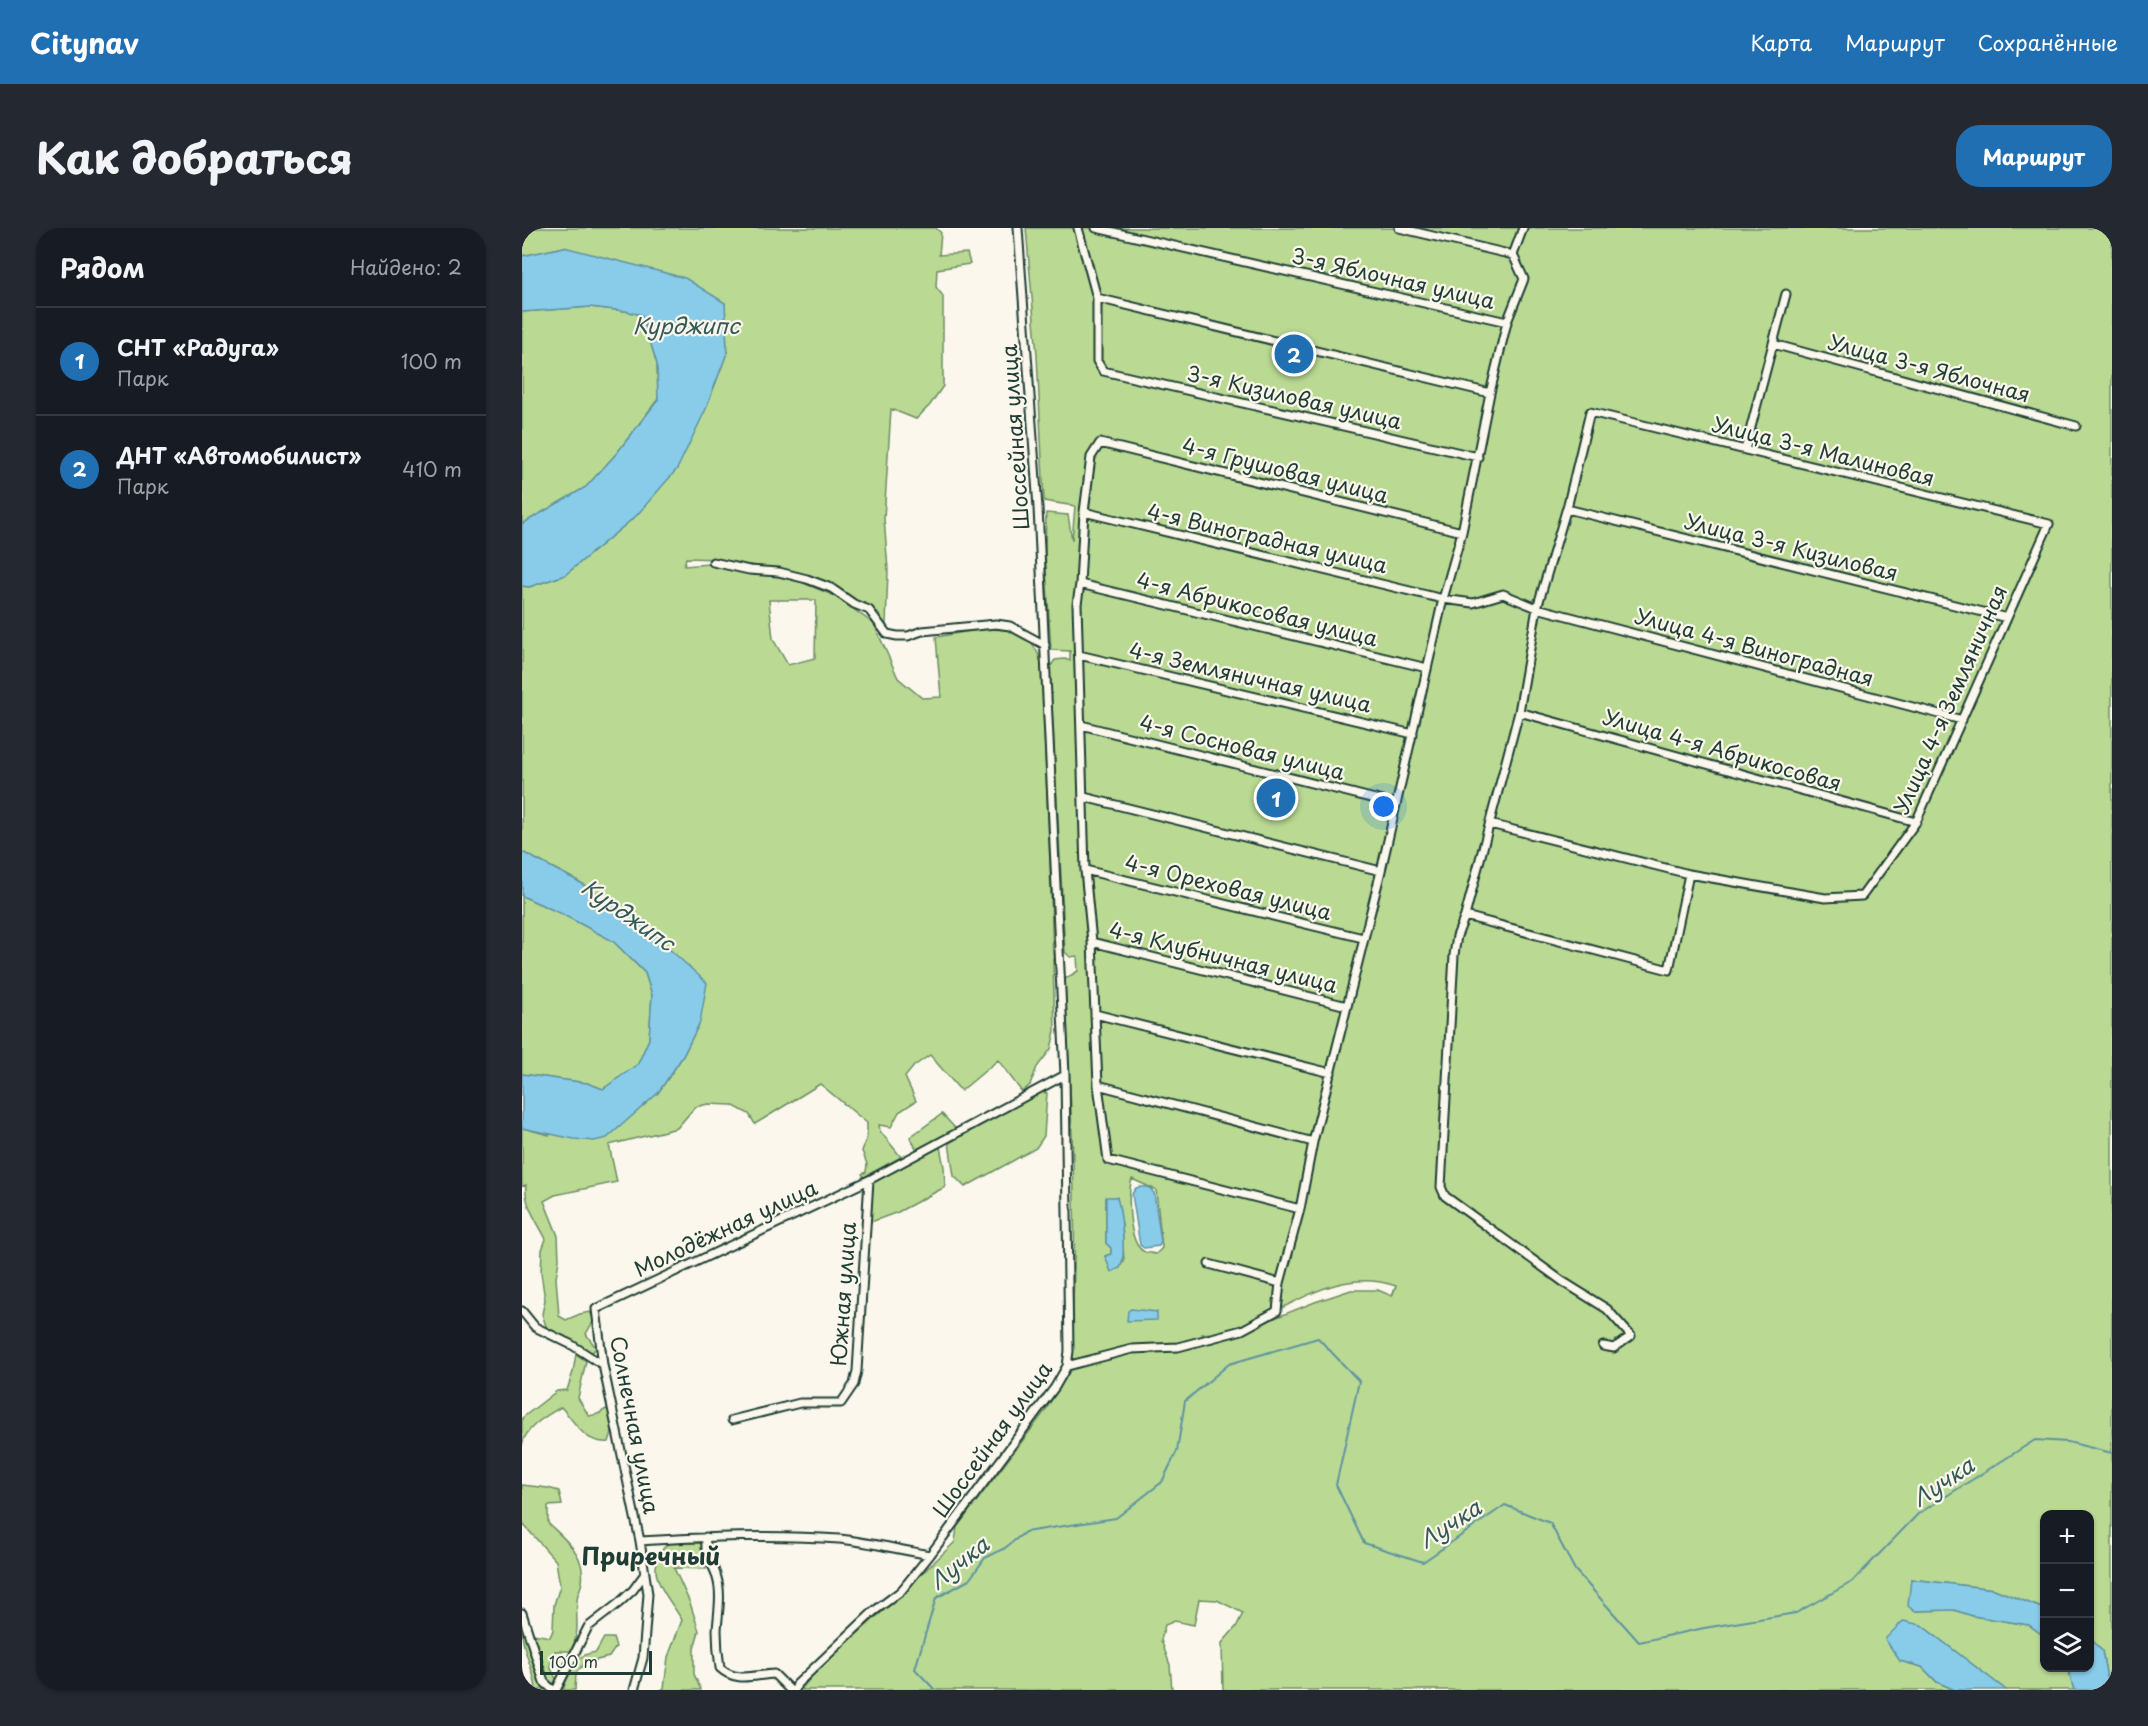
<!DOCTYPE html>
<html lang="ru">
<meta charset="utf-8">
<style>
body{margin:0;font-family:"Playpen Sans",sans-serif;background:#242831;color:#f1f3f6}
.controls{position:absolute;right:18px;bottom:18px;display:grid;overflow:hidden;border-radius:12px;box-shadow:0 2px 4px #0004}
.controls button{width:54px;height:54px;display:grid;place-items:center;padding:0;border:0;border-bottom:2px solid #363941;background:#171b24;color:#f1f3f6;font:30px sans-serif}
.scale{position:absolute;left:18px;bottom:15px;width:112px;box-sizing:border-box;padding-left:6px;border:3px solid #1f3d34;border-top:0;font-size:16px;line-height:21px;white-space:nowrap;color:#1f3d34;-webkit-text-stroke:4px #fbf7ec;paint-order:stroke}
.you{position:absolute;left:862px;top:579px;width:21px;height:21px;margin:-15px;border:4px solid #fff;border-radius:50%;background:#1a73e8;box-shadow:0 0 0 9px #1a73e833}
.badge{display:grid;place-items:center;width:39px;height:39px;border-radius:50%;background:#1f6fb2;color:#fff;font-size:20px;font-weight:700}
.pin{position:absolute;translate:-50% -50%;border:3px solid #fff;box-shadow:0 2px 6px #0006}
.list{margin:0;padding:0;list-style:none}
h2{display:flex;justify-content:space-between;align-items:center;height:78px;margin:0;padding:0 24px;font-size:26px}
h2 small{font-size:20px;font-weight:400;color:#9ea1a6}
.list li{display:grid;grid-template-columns:39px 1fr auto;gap:18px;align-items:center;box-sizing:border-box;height:108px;padding:0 24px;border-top:2px solid #363941}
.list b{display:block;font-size:22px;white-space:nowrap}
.list p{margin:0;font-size:20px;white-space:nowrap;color:#9ea1a6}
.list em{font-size:20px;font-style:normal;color:#9ea1a6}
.icon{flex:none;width:33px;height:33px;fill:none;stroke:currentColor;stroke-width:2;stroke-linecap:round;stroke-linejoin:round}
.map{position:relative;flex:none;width:1590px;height:1462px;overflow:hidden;border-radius:24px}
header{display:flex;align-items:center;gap:36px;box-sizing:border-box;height:84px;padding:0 30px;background:#1f6fb2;color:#fff}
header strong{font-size:28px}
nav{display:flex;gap:33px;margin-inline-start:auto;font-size:21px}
.intro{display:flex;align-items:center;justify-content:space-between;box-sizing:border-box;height:144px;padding:0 36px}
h1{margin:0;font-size:42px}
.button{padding:15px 27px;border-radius:24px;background:#1f6fb2;color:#fff;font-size:21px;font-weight:700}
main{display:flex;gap:36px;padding:0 36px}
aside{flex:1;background:#171b24;border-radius:24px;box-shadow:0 2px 4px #0004}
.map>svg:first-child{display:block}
</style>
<header>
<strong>Citynav</strong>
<nav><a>Карта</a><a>Маршрут</a><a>Сохранённые</a></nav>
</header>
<div class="intro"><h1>Как добраться</h1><a class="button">Маршрут</a></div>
<main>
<aside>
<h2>Рядом<small>Найдено: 2</small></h2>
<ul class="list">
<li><span class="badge">1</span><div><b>СНТ «Радуга»</b><p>Парк</p></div><em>100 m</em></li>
<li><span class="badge">2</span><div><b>ДНТ «Автомобилист»</b><p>Парк</p></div><em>410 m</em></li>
</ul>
</aside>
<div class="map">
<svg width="1590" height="1462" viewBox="0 0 1590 1462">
<rect width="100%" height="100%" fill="#fbf7ec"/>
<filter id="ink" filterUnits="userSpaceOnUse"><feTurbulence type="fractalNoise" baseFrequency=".0167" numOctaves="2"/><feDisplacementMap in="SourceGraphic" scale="12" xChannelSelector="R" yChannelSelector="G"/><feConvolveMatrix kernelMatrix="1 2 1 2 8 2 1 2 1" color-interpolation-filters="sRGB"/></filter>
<g filter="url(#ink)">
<!-- green -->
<path fill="#bada93" stroke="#6c8c64" stroke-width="1.5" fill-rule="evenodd" d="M0 0H414L419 5 417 27 445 25 448 36 415 41 414 59 421 68V158L408 177 394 191 369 181 362 290 366 342 364 397 359 395 348 380 267 345 198 331 164 330 162 338 187 336 244 346 279 354 313 368 352 396 376 450 400 470 419 469 414 409C450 403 506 386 519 434L528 635 533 803 529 821 515 839 508 857 500 864 476 832 439 863 408 827 392 838 383 849 394 873 377 884 369 899 357 897 358 903 379 929 342 949 340 946 344 944 345 936 340 923 345 909V895L298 856 233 896 227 886 210 877 186 876 173 879 155 900 87 917 95 954 33 967 22 973 36 1008 37 1032 34 1050 37 1088 44 1092 58 1086 68 1084 72 1092 64 1106 74 1120 69 1126 51 1113 36 1108 25 1101 20 1086 23 1072 19 1045 20 1022 24 1011C15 993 2 977 4 957L0 958V900L27 907 114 883 136 865 161 828 178 794 113 690 54 652 0 624V358L7 359 43 347 115 287 183 183 205 125 203 75 42 19 0 28ZM247 372H294L293 430 266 437 251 411Z
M504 0H1590V1462H1587L1580 1423 1568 1410V1286H1522V1381L1472 1361 1389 1351 1392 1383 1432 1382 1451 1388 1507 1397 1522 1408V1440H1546L1552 1462H1484L1399 1397 1378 1433 1400 1439 1415 1454 1433 1462H701L700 1415 714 1399 721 1385 695 1372 677 1371 672 1397 653 1393 643 1397 639 1412 648 1437 650 1462H279L296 1440 361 1383 433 1314 435 1299 523 1183 547 1143 560 1137 592 1127 690 1115 793 1074 829 1062H856L870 1068 874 1058C813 1037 766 1083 713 1102 703 1105 691 1105 680 1106L682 1110 649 1118 601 1121 547 1132C559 1006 548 878 543 751L556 743 555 728 548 729 543 724 528 439 533 432 543 431 548 433V423L529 422 523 325 524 285 546 287 550 312 553 278 522 273 515 127ZM610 951 634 962 640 1020 634 1026C630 1025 624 1025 621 1023 606 1014 605 965 610 951ZM594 969 600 996 602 1034 589 1043 583 1028 589 1026V1020L584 1015V970Z
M68 79 103 83 120 87 135 136 136 171 94 226 64 259 0 296V84Z
M0 668 40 686 91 713 123 745 130 767 127 811 116 836 81 861 65 855 0 846Z
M519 864 525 865 522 908 514 920 443 959 432 948 427 915Z
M420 886 434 901 395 922 388 909Z
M418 919 422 939 423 959 376 984 349 994 350 954Z
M54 1126 64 1133 56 1170 67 1188 76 1186 86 1180 91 1201 87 1214C62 1216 55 1196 39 1179 24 1188 3 1199 0 1218V1190L35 1163 45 1162 51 1144Z
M0 1257 26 1260 37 1263 40 1277 26 1278V1295C43 1312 64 1326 60 1354 59 1360 55 1366 55 1372 53 1394 59 1400 49 1423H33L28 1438 39 1462H14C13 1442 0 1424 0 1404L28 1409 31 1402 32 1377 38 1358 34 1333 0 1295Z
M147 1314 179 1315 184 1341 152 1340 168 1375 177 1403 172 1421V1446L179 1462H139L142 1460 146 1429 160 1392C144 1365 118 1342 147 1314Z
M82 1410H91L94 1419 87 1429 63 1435 54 1445 53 1462H41C48 1442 51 1427 74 1424Z"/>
<!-- water -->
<path fill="#89ccea" stroke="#5f93a1" stroke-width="1.5" d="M42 19 163 50 203 75 205 125 183 183 155 241 115 287 43 347 7 359 0 358V296L64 259 94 226 136 172 135 136 120 87 103 83 68 79 0 84V28Z
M0 624 54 652 113 690 185 755 178 794 161 828 136 865 85 910 72 913 52 911 0 900V846L65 855 81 861 116 836 127 811 130 767 123 745 91 713 40 686 0 668Z
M618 959H627L632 965 639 1014 637 1018 622 1020 618 1017 610 966 614 960Z
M584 969H595C599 984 605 1028 598 1040L589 1044 583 1028 589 1026V1020L584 1015Z
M609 1081 635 1084V1092L605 1093 606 1083Z
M1389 1351 1472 1361 1522 1381V1408L1507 1397 1451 1388 1432 1382 1392 1383 1386 1378Z
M1381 1393 1399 1397 1484 1462H1433L1415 1454 1400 1439 1378 1433 1363 1411Z
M1568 1410 1580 1423 1587 1462H1552L1546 1440H1568Z"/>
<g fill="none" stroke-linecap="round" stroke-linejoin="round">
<!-- stream -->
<path stroke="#5f93a1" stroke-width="2" d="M413 1462 393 1441 414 1370 447 1352 463 1330 483 1320 503 1304 594 1290 640 1254 655 1223 663 1173 707 1136 796 1110 837 1153 814 1257 842 1315 901 1334 983 1277 1028 1295 1053 1342 1117 1414 1182 1400 1274 1385 1330 1354 1396 1286 1513 1212 1546 1214 1590 1225"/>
<defs>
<path id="minor" d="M556 0 575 70V133L581 143 956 229
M574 0 985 94
M877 0 991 27
M575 70 968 165
M1251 116 1554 198
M1223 222 1264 66
M1045 281 1485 390
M562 284 921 371 951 375 981 366 1015 380 1440 492
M191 334 227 342 257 344 285 351 309 360 332 376 347 382 365 406 375 408H386L400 403 474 396 488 398 523 417
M558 356 905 440
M557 427 891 506
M997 484 1394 594
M559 497 873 576
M562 569 859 643
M968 596 1167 646 1303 670 1340 668 1394 594 1527 296 1068 184 1046 276 1015 380 997 484 943 688 935 708 932 727 919 959 923 968 1040 1053 1085 1081 1109 1108 1092 1120 1081 1118
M563 642 841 710
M943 688 1147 742 1167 646
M570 714 825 778
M573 786 809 845
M576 857 791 914
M778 981 586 932 576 857 570 714 563 642 555 376 558 356 562 284 569 229 578 215 940 304
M687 1036 758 1055
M0 1083 13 1099 50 1117 81 1137
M545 1138 610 1121 656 1119 720 1102 755 1083 758 1055 778 981 791 914 859 643 921 371 940 304 968 165 985 94 1002 51 991 27 1001 0
M210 1192 278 1175H319L332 1156 335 1143 347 952
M184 1309C182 1331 191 1333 195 1350 200 1366 196 1386 195 1402 195 1415 196 1427 198 1440 214 1455 232 1447 252 1446L268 1462
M118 1313C184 1309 251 1306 317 1311 347 1314 378 1322 408 1327
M0 1385 22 1454 31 1462
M34 1462 66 1399 97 1375 111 1362 122 1347
M112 1462 121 1430 126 1366 118 1313 81 1137 74 1081 347 952 543 847
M273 1462 275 1456 351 1384 379 1363 408 1327 533 1159 545 1138 547 1123 543 847 516 280 496 0"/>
</defs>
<!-- minor casing -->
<use href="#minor" stroke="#1f3d34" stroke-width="11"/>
<!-- minor -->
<use href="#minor" stroke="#fbf7ec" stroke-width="7"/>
</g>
</g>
<g text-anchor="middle" stroke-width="4.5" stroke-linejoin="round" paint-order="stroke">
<!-- street labels -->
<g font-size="21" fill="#1f3d34" stroke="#fbf7ec">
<text transform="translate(871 51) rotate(13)" y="7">3-я Яблочная улица</text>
<text transform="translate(1407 141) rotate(15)" y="7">Улица 3-я Яблочная</text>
<text transform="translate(772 170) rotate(13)" y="7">3-я Кизиловая улица</text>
<text transform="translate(494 209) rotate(-94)" y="7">Шоссейная улица</text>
<text transform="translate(1301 224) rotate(14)" y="7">Улица 3-я Малиновая</text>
<text transform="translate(763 243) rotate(14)" y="7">4-я Грушовая улица</text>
<text transform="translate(745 311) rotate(13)" y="7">4-я Виноградная улица</text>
<text transform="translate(1269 320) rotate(14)" y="7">Улица 3-я Кизиловая</text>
<text transform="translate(735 382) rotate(14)" y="7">4-я Абрикосовая улица</text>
<text transform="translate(1232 420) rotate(15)" y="7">Улица 4-я Виноградная</text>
<text transform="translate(728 450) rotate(13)" y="7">4-я Земляничная улица</text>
<text transform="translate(1429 472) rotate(-66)" y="7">Улица 4-я Земляничная</text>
<text transform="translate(720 520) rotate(14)" y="7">4-я Сосновая улица</text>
<text transform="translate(1200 523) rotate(16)" y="7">Улица 4-я Абрикосовая</text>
<text transform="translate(706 660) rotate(14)" y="7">4-я Ореховая улица</text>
<text transform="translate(701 730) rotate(14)" y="7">4-я Клубничная улица</text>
<text transform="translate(204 1001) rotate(-25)" y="7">Молодёжная улица</text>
<text transform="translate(322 1066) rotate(-86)" y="7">Южная улица</text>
<text transform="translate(112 1197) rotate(79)" y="7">Солнечная улица</text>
<text transform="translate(471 1212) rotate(-54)" y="7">Шоссейная улица</text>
</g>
<!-- water labels -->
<g font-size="22" font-style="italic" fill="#345a58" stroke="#fbf7ec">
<text x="164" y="106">Курджипс</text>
<text transform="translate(106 687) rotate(35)" y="8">Курджипс</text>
<text transform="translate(1421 1254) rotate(-34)" y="8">Лучка</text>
<text transform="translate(928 1296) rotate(-33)" y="8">Лучка</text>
<text transform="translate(437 1335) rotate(-39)" y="8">Лучка</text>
</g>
<!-- quarter labels -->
<g font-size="24" font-weight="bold" fill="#1f3d34" stroke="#fbf7ec">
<text x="129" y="1337">Приречный</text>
</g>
</g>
</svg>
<div class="controls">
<button>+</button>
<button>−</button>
<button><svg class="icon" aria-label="layers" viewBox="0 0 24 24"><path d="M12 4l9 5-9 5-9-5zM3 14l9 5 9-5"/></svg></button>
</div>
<div class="scale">100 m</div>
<div class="you"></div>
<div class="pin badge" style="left:754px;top:570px">1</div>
<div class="pin badge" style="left:772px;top:126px">2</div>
</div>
</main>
